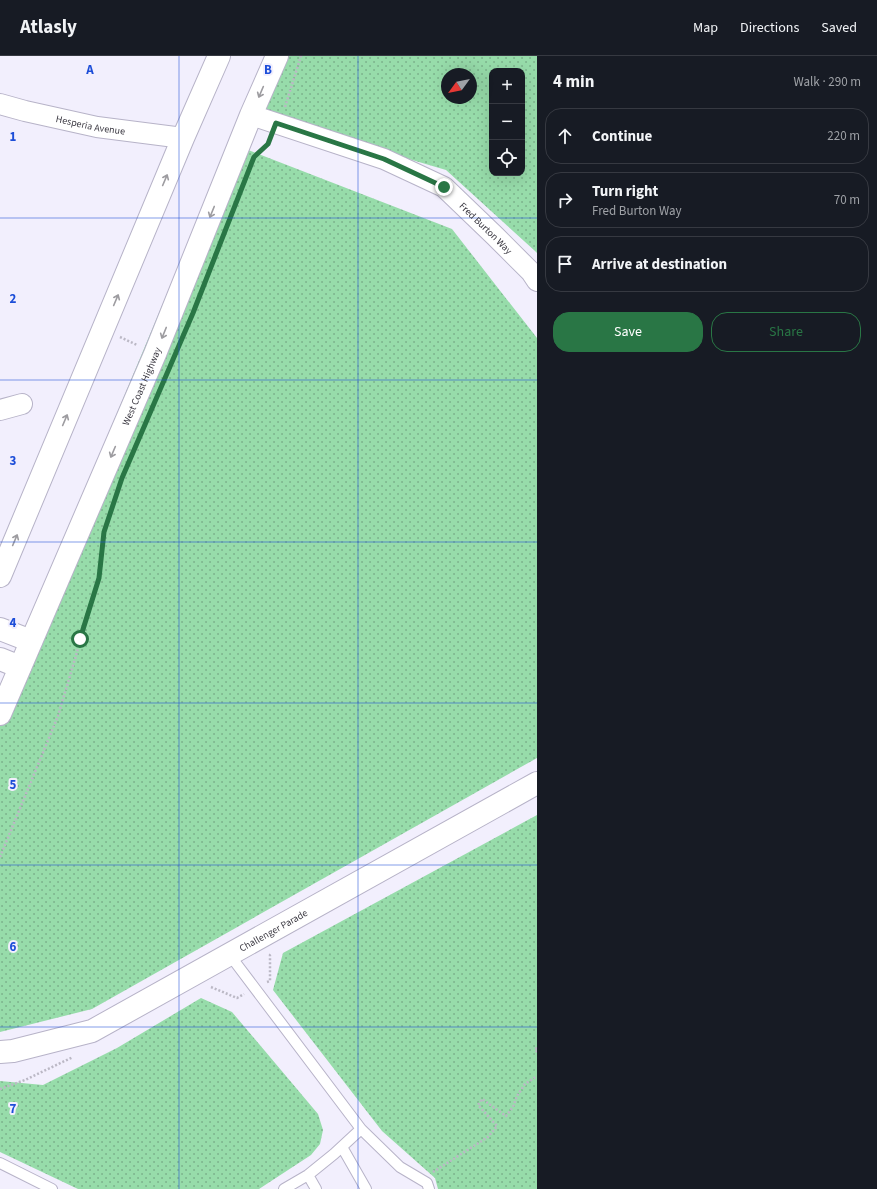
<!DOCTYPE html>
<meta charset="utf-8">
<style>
body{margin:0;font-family:"Source Sans 3",sans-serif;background:#20242c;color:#f1f3f6}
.controls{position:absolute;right:12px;top:12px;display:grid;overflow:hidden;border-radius:8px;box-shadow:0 4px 16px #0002}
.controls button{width:36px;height:36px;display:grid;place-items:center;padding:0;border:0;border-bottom:1px solid #363941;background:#171b24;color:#f1f3f6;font:20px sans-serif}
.compass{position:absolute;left:441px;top:12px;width:36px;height:36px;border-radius:50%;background:#171b24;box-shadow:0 4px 16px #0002;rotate:237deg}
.stop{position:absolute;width:12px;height:12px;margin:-9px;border:3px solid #297645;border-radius:50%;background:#fff}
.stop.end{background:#297645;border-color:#fff;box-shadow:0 1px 4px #0008}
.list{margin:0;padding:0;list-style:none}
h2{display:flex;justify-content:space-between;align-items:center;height:52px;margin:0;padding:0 16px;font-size:17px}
h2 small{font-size:13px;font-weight:400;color:#9ea1a6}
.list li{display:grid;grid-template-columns:26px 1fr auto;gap:12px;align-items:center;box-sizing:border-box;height:56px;margin:0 8px 8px;padding:0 8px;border:1px solid #363941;border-radius:16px}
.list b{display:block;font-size:15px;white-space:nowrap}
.list p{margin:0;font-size:13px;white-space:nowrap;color:#9ea1a6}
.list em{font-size:13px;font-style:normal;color:#9ea1a6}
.actions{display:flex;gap:8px;padding:12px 16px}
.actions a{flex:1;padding:9px 0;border:1px solid #297645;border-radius:16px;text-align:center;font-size:14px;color:#297645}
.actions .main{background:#297645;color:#fff}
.icon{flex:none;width:22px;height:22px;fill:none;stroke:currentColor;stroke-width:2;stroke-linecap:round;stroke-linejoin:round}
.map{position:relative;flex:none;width:537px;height:1133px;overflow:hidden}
header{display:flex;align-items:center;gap:24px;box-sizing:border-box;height:56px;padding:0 20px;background:#171b24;border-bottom:1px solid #363941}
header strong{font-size:19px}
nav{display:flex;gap:22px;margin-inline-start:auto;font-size:14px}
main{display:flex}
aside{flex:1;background:#171b24}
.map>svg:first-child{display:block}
</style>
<header>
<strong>Atlasly</strong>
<nav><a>Map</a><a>Directions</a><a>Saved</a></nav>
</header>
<main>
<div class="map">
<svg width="537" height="1133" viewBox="0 0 537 1133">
<defs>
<pattern id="grass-dots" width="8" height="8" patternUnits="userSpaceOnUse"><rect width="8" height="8" fill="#97dcaa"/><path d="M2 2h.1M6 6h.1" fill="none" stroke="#7cb38c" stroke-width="1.8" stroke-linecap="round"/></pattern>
</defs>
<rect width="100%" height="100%" fill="#f2effd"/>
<!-- grass -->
<path fill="url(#grass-dots)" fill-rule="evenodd" d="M267 0H537V197L535 195 446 114 243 54ZM492 15H522V117H492ZM447 18H471V42H447Z
M230 87 452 173 537 282V702L92 953 0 976V637Z
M537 759V1133H438L435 1122 382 1075 273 934 283 897Z
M201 942 232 956 318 1058 323 1074 320 1088 311 1099 259 1133H78L0 1096V1025L43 1029 117 992Z"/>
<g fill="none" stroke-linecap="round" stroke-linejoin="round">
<defs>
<path id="lane" d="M229 898 361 1073 400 1111 427 1127 429 1133
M342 1091 366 1133
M0 1107 52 1133
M308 1119 316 1133
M284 1133 308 1119 334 1098 361 1073"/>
<g id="street">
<path id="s1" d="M0 48 25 55 97 71 183 82"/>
<path id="s2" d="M251 59 384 103 444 131 495 180 531 216 537 225"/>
<path d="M0 354 22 348"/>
</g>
<g id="secondary">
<path d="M0 573 31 585"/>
<path d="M0 603 20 611"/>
<path id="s3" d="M0 996 13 995 92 975 537 727"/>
</g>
<g id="highway">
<path d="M0 520 183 82 219 0"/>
<path id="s4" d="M0 658 155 298 251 59 277 0"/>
</g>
</defs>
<!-- lane casing -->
<use href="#lane" stroke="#b7b3c8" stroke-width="12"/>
<!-- street casing -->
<use href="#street" stroke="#b7b3c8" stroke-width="22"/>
<!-- secondary casing -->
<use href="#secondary" stroke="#b7b3c8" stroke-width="24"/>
<!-- highway casing -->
<use href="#highway" stroke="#b7b3c8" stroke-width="24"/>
<!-- path -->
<path stroke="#bbb8c5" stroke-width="2.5" stroke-dasharray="2 2" stroke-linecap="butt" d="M285 51 301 0
M257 99 268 88 269 84
M120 281 137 289
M0 801 58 660 99 522 104 476 114 447
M267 926 270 925V899L271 898
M211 931 237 942 244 938
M537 992 535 993 537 996
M0 1033 25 1024 73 1001
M433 1116 488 1081 497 1070 478 1049 482 1043 506 1060 513 1051 517 1040 525 1028 537 1020"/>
<!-- lane -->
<use href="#lane" stroke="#fff" stroke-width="10"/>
<!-- street -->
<use href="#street" stroke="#fff" stroke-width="20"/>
<!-- secondary -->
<use href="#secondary" stroke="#fff" stroke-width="22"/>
<!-- highway -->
<use href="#highway" stroke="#fff" stroke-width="22"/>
</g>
<!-- one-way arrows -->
<defs><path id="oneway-shaft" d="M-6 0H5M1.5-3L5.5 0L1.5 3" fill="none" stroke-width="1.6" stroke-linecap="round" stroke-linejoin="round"/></defs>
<g stroke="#9d9ca0">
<use href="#oneway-shaft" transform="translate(261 36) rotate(113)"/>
<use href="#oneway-shaft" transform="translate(165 124) rotate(-67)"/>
<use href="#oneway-shaft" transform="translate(212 156) rotate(112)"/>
<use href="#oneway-shaft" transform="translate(116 244) rotate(-67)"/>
<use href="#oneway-shaft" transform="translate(164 277) rotate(112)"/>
<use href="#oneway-shaft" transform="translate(65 364) rotate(-67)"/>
<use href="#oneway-shaft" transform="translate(113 396) rotate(113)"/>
<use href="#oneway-shaft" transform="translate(15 484) rotate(-67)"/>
</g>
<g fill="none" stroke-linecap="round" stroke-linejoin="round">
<!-- route -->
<path stroke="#297645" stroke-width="5" d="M80 583 99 522 104 476 122 422 193 257 254 101 268 88 276 67 384 103 444 131"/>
</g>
<!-- grid -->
<path fill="none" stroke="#1d4ed8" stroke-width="1" stroke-opacity="0.55" d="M179 0V1133M358 0V1133M0 162H537M0 324H537M0 486H537M0 647H537M0 809H537M0 971H537"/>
<g text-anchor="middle" stroke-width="4" stroke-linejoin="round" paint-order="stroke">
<!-- street labels -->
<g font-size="10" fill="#3b3942" stroke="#f2effd">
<text dy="4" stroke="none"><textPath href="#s1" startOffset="93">Hesperia Avenue</textPath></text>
<text dy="4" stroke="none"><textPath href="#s2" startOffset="265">Fred Burton Way</textPath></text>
<text dy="4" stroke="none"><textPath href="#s4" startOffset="357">West Coast Highway</textPath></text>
<text dy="4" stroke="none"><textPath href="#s3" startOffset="302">Challenger Parade</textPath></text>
</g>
</g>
<g font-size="13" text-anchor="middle" font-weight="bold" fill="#1d4ed8" stroke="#f2effd" stroke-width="4" stroke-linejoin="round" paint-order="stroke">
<text x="90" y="18">A</text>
<text x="268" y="18">B</text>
<text x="13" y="85">1</text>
<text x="13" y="247">2</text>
<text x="13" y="409">3</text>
<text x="13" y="571">4</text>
<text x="13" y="733">5</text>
<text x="13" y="895">6</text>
<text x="13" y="1057">7</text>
</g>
</svg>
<div class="controls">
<button>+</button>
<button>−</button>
<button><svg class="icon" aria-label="locate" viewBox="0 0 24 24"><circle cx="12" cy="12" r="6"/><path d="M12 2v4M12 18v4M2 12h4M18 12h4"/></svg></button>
</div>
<svg class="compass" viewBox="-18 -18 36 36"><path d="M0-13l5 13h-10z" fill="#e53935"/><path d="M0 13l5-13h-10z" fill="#9ea1a6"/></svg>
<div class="stop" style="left:80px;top:583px"></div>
<div class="stop end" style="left:444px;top:131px"></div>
</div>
<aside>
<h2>4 min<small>Walk · 290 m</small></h2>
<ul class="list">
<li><svg class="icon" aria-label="ahead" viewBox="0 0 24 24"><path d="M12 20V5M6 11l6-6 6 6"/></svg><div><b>Continue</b></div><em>220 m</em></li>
<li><svg class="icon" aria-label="right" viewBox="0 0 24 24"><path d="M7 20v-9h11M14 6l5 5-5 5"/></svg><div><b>Turn right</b><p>Fred Burton Way</p></div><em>70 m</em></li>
<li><svg class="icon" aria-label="arrive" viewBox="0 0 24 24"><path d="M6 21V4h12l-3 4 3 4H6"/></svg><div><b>Arrive at destination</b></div></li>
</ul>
<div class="actions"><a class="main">Save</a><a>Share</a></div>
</aside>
</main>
